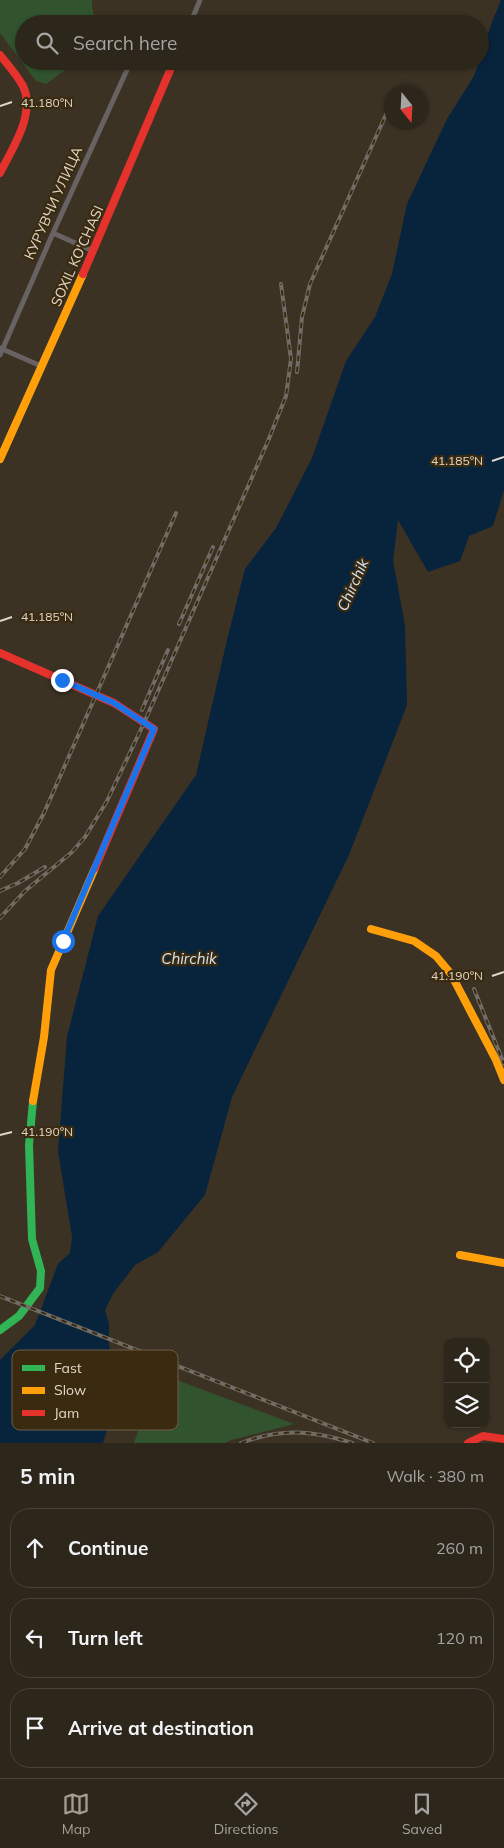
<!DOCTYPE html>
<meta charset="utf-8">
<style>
body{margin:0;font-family:Mulish,sans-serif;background:#383228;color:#f1f3f6}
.controls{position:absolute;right:15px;bottom:15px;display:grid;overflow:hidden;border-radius:10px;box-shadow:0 1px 4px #0004}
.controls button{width:45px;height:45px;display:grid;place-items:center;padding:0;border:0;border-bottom:1px solid #48433a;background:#2c261b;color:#f1f3f6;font:25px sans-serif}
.compass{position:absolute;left:384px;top:85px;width:45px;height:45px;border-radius:50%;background:#2c261b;box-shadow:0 1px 4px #0004;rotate:162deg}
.stop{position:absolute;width:15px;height:15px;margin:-11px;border:4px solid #1a73e8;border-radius:50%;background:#fff}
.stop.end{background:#1a73e8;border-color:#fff;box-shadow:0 1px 5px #0008}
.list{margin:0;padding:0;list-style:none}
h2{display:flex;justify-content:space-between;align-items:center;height:65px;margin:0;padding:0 20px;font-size:21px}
h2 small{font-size:16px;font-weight:400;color:#a6a5a3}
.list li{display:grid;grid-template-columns:32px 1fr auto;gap:15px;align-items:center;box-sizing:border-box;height:80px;margin:0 10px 10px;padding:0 10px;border:1px solid #48433a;border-radius:20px}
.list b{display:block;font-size:19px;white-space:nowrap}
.list em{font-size:16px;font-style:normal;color:#a6a5a3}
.icon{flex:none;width:28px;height:28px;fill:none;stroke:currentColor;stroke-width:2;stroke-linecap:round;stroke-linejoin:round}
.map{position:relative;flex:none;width:504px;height:1443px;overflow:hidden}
.search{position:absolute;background:#2c261b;box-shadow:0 1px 4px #0004;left:15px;right:15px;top:15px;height:55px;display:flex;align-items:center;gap:12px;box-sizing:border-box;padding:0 18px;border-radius:28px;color:#a6a5a3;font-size:19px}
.sheet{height:335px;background:#2c261b}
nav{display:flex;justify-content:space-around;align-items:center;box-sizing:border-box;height:70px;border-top:1px solid #48433a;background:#2c261b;font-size:14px;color:#a6a5a3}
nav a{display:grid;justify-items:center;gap:2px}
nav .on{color:#a79d8f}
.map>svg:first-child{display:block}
</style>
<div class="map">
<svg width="504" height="1443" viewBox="0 0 504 1443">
<rect width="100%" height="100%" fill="#3b3224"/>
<!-- green -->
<path fill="#31542f" d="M0 0H92V7L96 24H24V61H77L46 84 36 81 0 33Z
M158 1373 294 1424 231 1440 225 1443H134L149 1397 145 1383Z"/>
<!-- water -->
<path fill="#08233c" d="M501 0H504V490L493 526 469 536 460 561 428 572 398 520 393 561 405 625 407 705 349 855 232 1097 205 1195 158 1252 135 1265 113 1294 105 1310 109 1324V1346L114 1361 112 1415 103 1443H0V1360L35 1325 58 1264 70 1253 72 1237 58 1151 67 1037 98 916 196 775 227 640 245 569 276 528 312 458 346 361 375 317 392 274 407 204 447 119 474 76 492 22Z"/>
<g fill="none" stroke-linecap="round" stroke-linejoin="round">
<!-- street -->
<path stroke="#696262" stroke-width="5" d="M190 24 200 0
M53 233 93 251
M0 348 41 366
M0 355 53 233 131 61"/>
<!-- fast -->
<path stroke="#30b455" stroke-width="8" d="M0 1330 19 1316 40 1288 41 1271 32 1239 29 1145 33 1101"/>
<!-- slow -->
<path stroke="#ff9f0a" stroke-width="8" d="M0 459 83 274
M371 929 414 941 436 956 451 974 496 1060 504 1080
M33 1101 44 1037 51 970 95 868
M460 1255 504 1263"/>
<!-- jam -->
<path stroke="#e5322d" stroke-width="8" d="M0 55C8 65 17 75 23 86 36 114 12 149 0 173
M83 274 174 61
M0 653 114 703 154 729 95 868
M468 1443 483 1436 504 1439"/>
<defs>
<path id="rail" d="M297 372 302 317 310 284 388 110
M179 624 213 547
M142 710 168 650
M0 877 25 849 44 813 176 513
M0 891 18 883 45 867
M0 918 25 891 72 852 85 837 107 801 144 723 268 441 286 396 291 359 281 284
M474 989 504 1064
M0 1296 373 1443
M241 1443C280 1428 313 1430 352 1443"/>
</defs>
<!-- rail casing -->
<use href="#rail" stroke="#726c66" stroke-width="4"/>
<!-- rail -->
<use href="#rail" stroke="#3a2b10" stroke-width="2" stroke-dasharray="5.5" stroke-linecap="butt"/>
</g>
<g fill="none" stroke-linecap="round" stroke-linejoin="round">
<!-- route -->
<path stroke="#1a73e8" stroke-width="6" d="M62 680 114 703 154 729 63 941"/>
</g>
<!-- ticks -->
<path fill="none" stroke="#e1d7c8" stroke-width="2" d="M0 106 12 102M492 461 504 457M0 621 12 617M492 976 504 972M0 1135 12 1132"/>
<g text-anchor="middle" stroke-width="4.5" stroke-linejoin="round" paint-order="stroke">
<!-- street labels -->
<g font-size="14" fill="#e1d7c8" stroke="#3a2b10">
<text transform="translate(53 203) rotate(-66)" y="5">КУРУВЧИ УЛИЦА</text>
<text transform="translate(77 256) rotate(-66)" y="5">SOXIL KO'CHASI</text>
</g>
<!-- water labels -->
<g font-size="15" font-style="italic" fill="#d2e2f2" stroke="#3a2b10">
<text transform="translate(353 585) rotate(-66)" y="5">Chirchik</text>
<text x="189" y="964">Chirchik</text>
</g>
</g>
<!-- legend -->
<rect x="12" y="1350" width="166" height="80" rx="8" fill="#3a2b10" stroke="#6c5f47" stroke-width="1"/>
<rect x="22" y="1365" width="23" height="6" fill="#30b455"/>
<rect x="22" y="1387" width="23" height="7" fill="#ff9f0a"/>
<rect x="22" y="1410" width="23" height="6" fill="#e5322d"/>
<g font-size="14" fill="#e1d7c8">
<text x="54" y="1373">Fast</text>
<text x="54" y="1395">Slow</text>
<text x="54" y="1418">Jam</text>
</g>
<g font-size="12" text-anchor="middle" fill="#e1d7c8" stroke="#3a2b10" stroke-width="4.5" stroke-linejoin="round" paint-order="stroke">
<text x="47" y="107">41.180°N</text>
<text x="457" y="465">41.185°N</text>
<text x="47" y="621">41.185°N</text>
<text x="457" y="980">41.190°N</text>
<text x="47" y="1136">41.190°N</text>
</g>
</svg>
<div class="controls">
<button><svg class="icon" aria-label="locate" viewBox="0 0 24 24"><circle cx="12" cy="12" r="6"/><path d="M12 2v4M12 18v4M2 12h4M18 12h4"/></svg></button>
<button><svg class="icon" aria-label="layers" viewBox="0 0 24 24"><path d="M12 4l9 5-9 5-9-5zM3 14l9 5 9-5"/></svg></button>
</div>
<svg class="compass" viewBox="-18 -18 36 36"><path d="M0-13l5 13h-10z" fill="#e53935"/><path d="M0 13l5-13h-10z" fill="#a6a5a3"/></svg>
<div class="stop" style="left:63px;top:941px"></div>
<div class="stop end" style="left:62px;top:680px"></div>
<div class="search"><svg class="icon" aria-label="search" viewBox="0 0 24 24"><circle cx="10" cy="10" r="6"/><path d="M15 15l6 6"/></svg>Search here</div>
</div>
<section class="sheet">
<h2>5 min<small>Walk · 380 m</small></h2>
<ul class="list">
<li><svg class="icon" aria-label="ahead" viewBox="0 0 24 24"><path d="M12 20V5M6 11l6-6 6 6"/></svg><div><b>Continue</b></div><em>260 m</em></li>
<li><svg class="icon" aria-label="left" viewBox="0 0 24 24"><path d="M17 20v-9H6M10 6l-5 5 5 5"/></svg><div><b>Turn left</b></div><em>120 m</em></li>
<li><svg class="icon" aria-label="arrive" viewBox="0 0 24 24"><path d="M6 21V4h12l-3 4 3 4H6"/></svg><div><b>Arrive at destination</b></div></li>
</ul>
</section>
<nav>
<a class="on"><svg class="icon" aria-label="map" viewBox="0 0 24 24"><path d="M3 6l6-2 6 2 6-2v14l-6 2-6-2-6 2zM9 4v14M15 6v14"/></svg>Map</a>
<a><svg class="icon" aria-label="directions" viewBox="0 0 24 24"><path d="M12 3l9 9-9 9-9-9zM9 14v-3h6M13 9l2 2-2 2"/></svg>Directions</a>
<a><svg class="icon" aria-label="saved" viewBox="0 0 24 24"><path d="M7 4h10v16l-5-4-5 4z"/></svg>Saved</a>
</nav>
